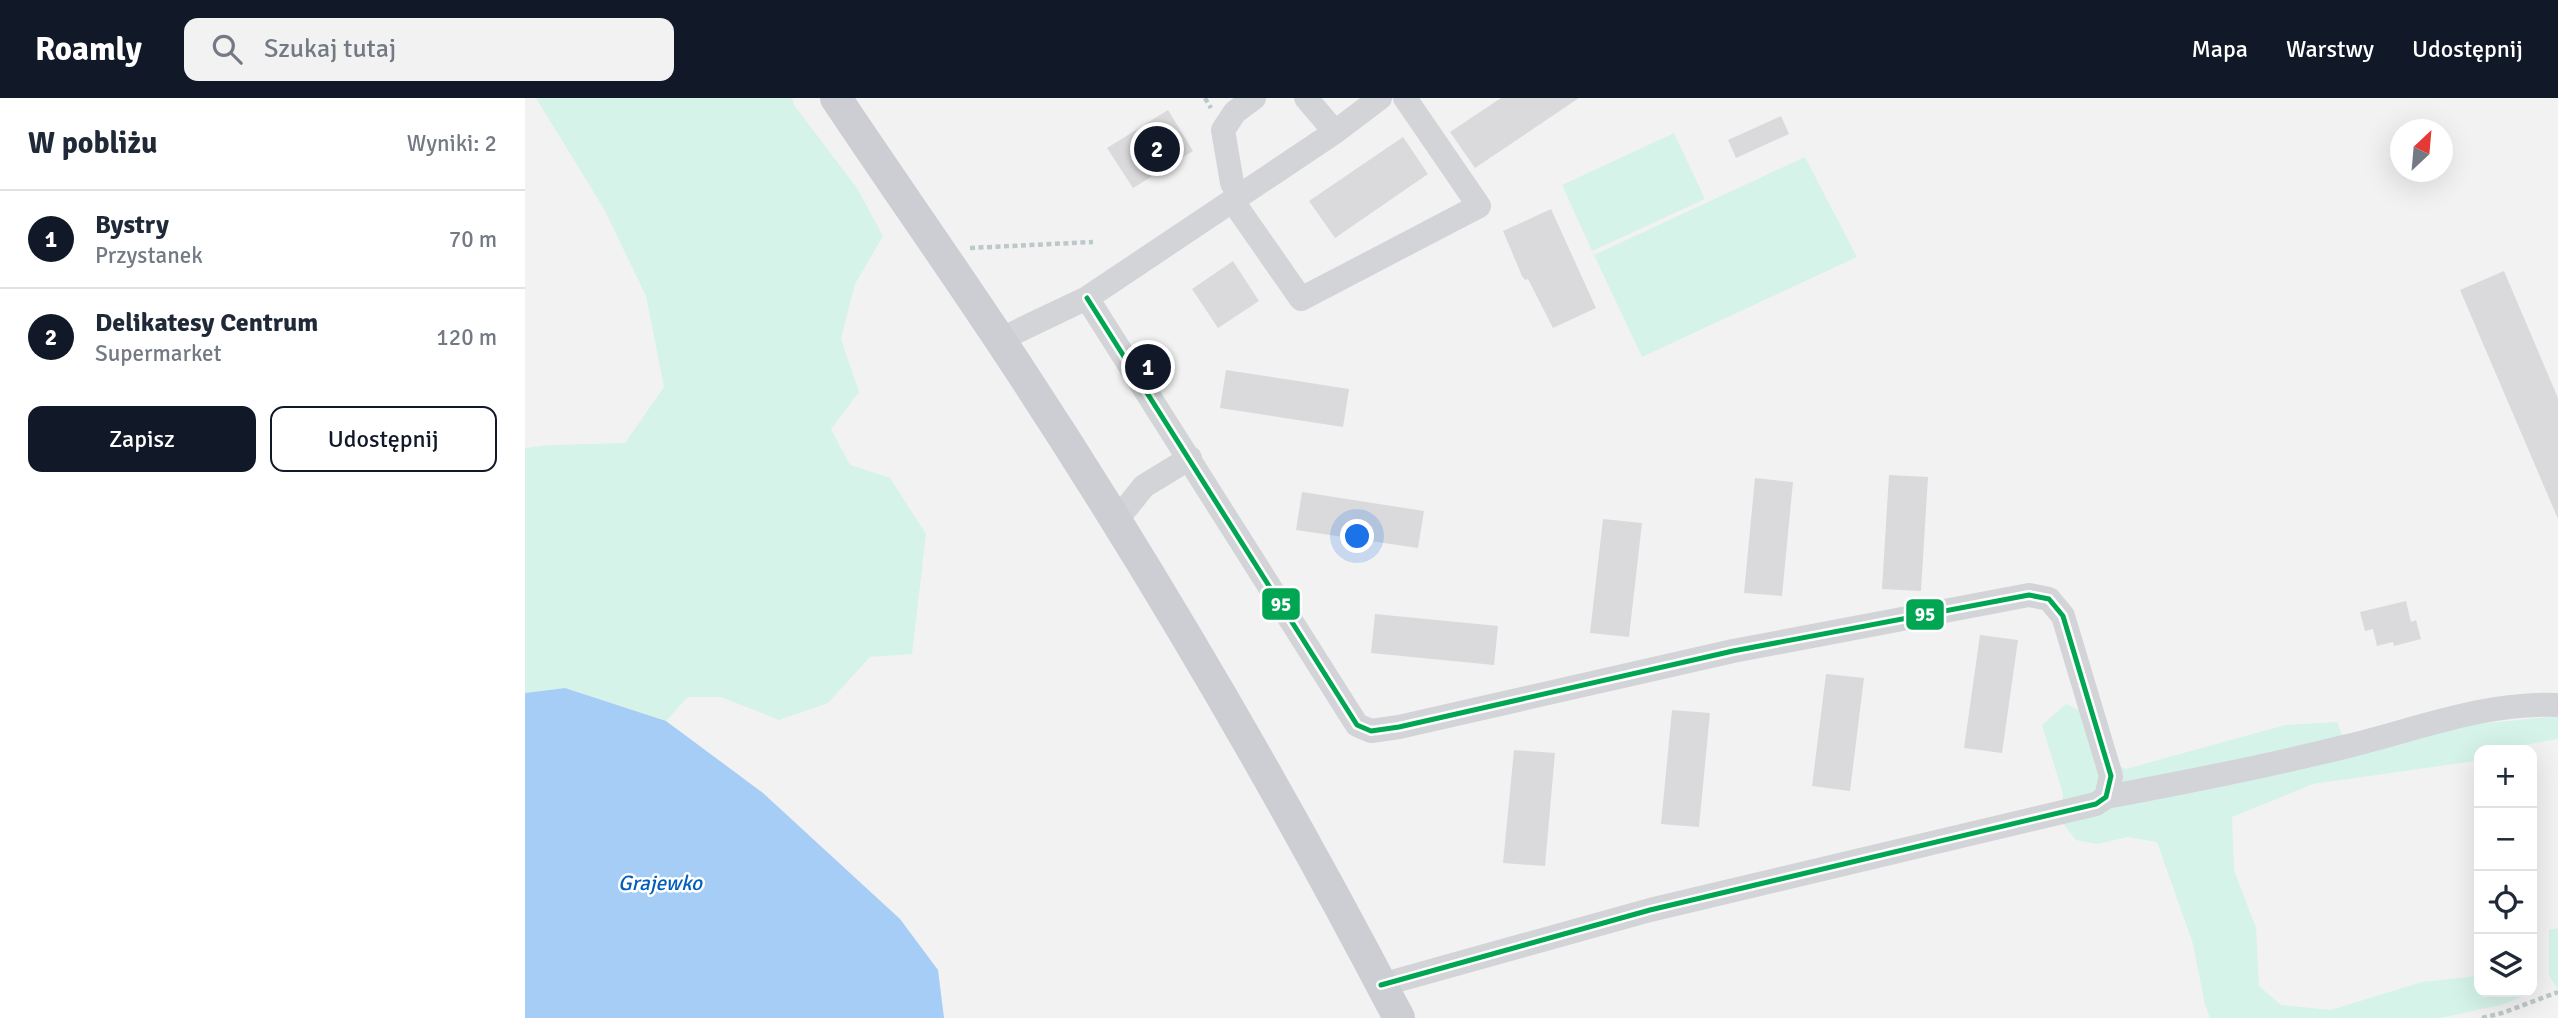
<!DOCTYPE html>
<html lang="pl">
<meta charset="utf-8">
<style>
body{margin:0;font-family:Signika,sans-serif;background:#f2f2f3;color:#1f2937}
.controls{position:absolute;right:21px;bottom:21px;display:grid;overflow:hidden;border-radius:14px;box-shadow:0 7px 28px #0002}
.controls button{width:63px;height:63px;display:grid;place-items:center;padding:0;border:0;border-bottom:2px solid #e0e1e3;background:#fff;color:#1f2937;font:35px sans-serif}
.compass{position:absolute;left:1865px;top:21px;width:63px;height:63px;border-radius:50%;background:#fff;box-shadow:0 7px 28px #0002;rotate:26deg}
.you{position:absolute;left:833px;top:439px;width:24px;height:24px;margin:-18px;border:5px solid #fff;border-radius:50%;background:#1a73e8;box-shadow:0 0 0 10px #1a73e833}
.badge{display:grid;place-items:center;width:46px;height:46px;border-radius:50%;background:#111827;color:#fff;font-size:23px;font-weight:700}
.pin{position:absolute;translate:-50% -50%;border:4px solid #fff;box-shadow:0 2px 7px #0006}
.list{margin:0;padding:0;list-style:none}
h2{display:flex;justify-content:space-between;align-items:center;height:91px;margin:0;padding:0 28px;font-size:30px}
h2 small{font-size:23px;font-weight:400;color:#747a83}
.list li{display:grid;grid-template-columns:46px 1fr auto;gap:21px;align-items:center;box-sizing:border-box;height:98px;padding:0 28px;border-top:2px solid #e0e1e3}
.list b{display:block;font-size:26px;white-space:nowrap}
.list p{margin:0;font-size:23px;white-space:nowrap;color:#747a83}
.list em{font-size:23px;font-style:normal;color:#747a83}
.actions{display:flex;gap:14px;padding:21px 28px}
.actions a{flex:1;padding:16px 0;border:2px solid #111827;border-radius:14px;text-align:center;font-size:24px;color:#111827}
.actions .main{background:#111827;color:#fff}
.icon{flex:none;width:38px;height:38px;fill:none;stroke:currentColor;stroke-width:2;stroke-linecap:round;stroke-linejoin:round}
.map{position:relative;flex:none;width:2033px;height:920px;overflow:hidden}
header{display:flex;align-items:center;gap:42px;box-sizing:border-box;height:98px;padding:0 35px;background:#111827;color:#fff}
header strong{font-size:33px}
nav{display:flex;gap:38px;margin-inline-start:auto;font-size:24px}
.search{width:490px;height:63px;background:#f2f2f3;display:flex;align-items:center;gap:18px;box-sizing:border-box;padding:0 24px;border-radius:14px;color:#747a83;font-size:26px}
main{display:flex}
aside{flex:1;background:#fff}
.map>svg:first-child{display:block}
</style>
<header>
<strong>Roamly</strong>
<div class="search"><svg class="icon" aria-label="search" viewBox="0 0 24 24"><circle cx="10" cy="10" r="6"/><path d="M15 15l6 6"/></svg>Szukaj tutaj</div>
<nav><a>Mapa</a><a>Warstwy</a><a>Udostępnij</a></nav>
</header>
<main>
<aside>
<h2>W pobliżu<small>Wyniki: 2</small></h2>
<ul class="list">
<li><span class="badge">1</span><div><b>Bystry</b><p>Przystanek</p></div><em>70 m</em></li>
<li><span class="badge">2</span><div><b>Delikatesy Centrum</b><p>Supermarket</p></div><em>120 m</em></li>
</ul>
<div class="actions"><a class="main">Zapisz</a><a>Udostępnij</a></div>
</aside>
<div class="map">
<svg width="2033" height="920" viewBox="0 0 2033 920">
<rect width="100%" height="100%" fill="#f3f2f2"/>
<!-- green -->
<path fill="#d5f3e9" d="M11 0H267L269 7 332 90 358 138 330 186 316 241 334 294 306 331 325 367 365 380 401 436 387 556 345 559 303 605 254 622 196 599H163L141 623 40 590 0 595V350L24 347 100 345 139 289 121 198 79 111Z
M1149 35 1180 101 1067 153 1037 87Z
M1280 59 1332 159 1117 259 1069 157Z
M1541 606 1561 615 1572 658 1601 671 1760 627 1812 624 1825 657 1944 627 2033 618V641C2006 645 1981 652 1954 652V661L1950 663 1788 686 1707 719 1709 772 1731 830 1734 888 1756 907 1806 912 1897 884 1954 878V894L2006 895 1976 907 1915 920H1685L1680 907 1668 846 1632 744 1603 739 1572 746 1551 742 1534 721 1538 696 1517 627Z
M2033 830V892L2024 877V832Z"/>
<!-- water -->
<path fill="#a6cdf5" d="M40 590 141 623 238 695 375 821 413 872 419 920H0V595Z"/>
<!-- building -->
<path fill="#dadadd" d="M976 0H1054L950 70 925 34Z
M643 12 668 53 608 90 582 50Z
M1256 18 1264 36 1211 60 1203 42Z
M878 39 903 76 810 140 784 103Z
M1026 111 1071 210 1028 230 1003 181 1000 182 997 178 978 133Z
M708 163 734 203 693 230 667 191Z
M1979 173 2033 300V421L1935 192Z
M701 272 824 291 818 329 695 310Z
M1364 377 1403 379 1396 493 1357 491Z
M1230 380 1268 384 1257 498 1219 495Z
M777 394 899 413 893 450 771 432Z
M1078 421 1117 425 1104 539 1065 535Z
M1881 503 1886 524 1891 522 1896 541 1869 548 1868 544 1852 548 1848 531 1840 533 1835 514Z
M850 516 973 528 969 567 846 555Z
M1455 537 1493 542 1477 655 1439 650Z
M1301 576 1339 580 1325 693 1287 688Z
M1147 612 1185 615 1174 729 1136 726Z
M989 652 1030 655 1020 768 978 765Z"/>
<g fill="none" stroke-linecap="round" stroke-linejoin="round">
<!-- path -->
<path stroke="#bcc8c9" stroke-width="4.5" stroke-dasharray="5 3.5" stroke-linecap="butt" d="M680 0 686 10
M445 150 568 144
M1957 920 1977 915 2033 894"/>
<!-- minor -->
<path stroke="#d3d4d8" stroke-width="24" d="M781 0 810 34
M715 97 707 85 698 32 710 14 729 0
M707 102 776 201 954 108 880 0
M562 200 832 627 846 633 874 629 1208 553 1504 497 1524 501 1538 518 1586 678 1581 699 1571 706 1125 812 856 887
M474 242 562 200 810 34 855 0
M590 424 619 388 665 360
M1581 699C1662 684 1743 668 1823 648 1893 631 1960 604 2033 607"/>
<!-- major -->
<path stroke="#ccced4" stroke-width="32" d="M311 0C371 90 434 179 493 269 631 479 758 698 874 920"/>
<defs>
<path id="bus-1" d="M562 200 832 627 846 633 874 629 1208 553 1504 497 1524 501 1538 518 1586 678 1581 699 1571 706 1125 812 856 887"/>
</defs>
<!-- bus-1 casing -->
<use href="#bus-1" stroke="#fff" stroke-width="10"/>
<!-- bus-1 -->
<use href="#bus-1" stroke="#00a651" stroke-width="5"/>
</g>
<g text-anchor="middle" stroke-width="5" stroke-linejoin="round" paint-order="stroke">
<!-- water labels -->
<g font-size="21" font-style="italic" fill="#005dbb" stroke="#fff">
<text x="135" y="792">Grajewko</text>
</g>
</g>
<g stroke="#fff" stroke-width="2.5">
<rect x="736" y="489" width="40" height="34" rx="7" fill="#00a651"/>
<rect x="1380" y="500" width="40" height="33" rx="7" fill="#00a651"/>
</g>
<g font-size="19" text-anchor="middle" font-weight="bold" fill="#fff">
<text x="756" y="513">95</text>
<text x="1400" y="523">95</text>
</g>
</svg>
<div class="controls">
<button>+</button>
<button>−</button>
<button><svg class="icon" aria-label="locate" viewBox="0 0 24 24"><circle cx="12" cy="12" r="6"/><path d="M12 2v4M12 18v4M2 12h4M18 12h4"/></svg></button>
<button><svg class="icon" aria-label="layers" viewBox="0 0 24 24"><path d="M12 4l9 5-9 5-9-5zM3 14l9 5 9-5"/></svg></button>
</div>
<svg class="compass" viewBox="-18 -18 36 36"><path d="M0-13l5 13h-10z" fill="#e53935"/><path d="M0 13l5-13h-10z" fill="#747a83"/></svg>
<div class="you"></div>
<div class="pin badge" style="left:623px;top:269px">1</div>
<div class="pin badge" style="left:632px;top:51px">2</div>
</div>
</main>
